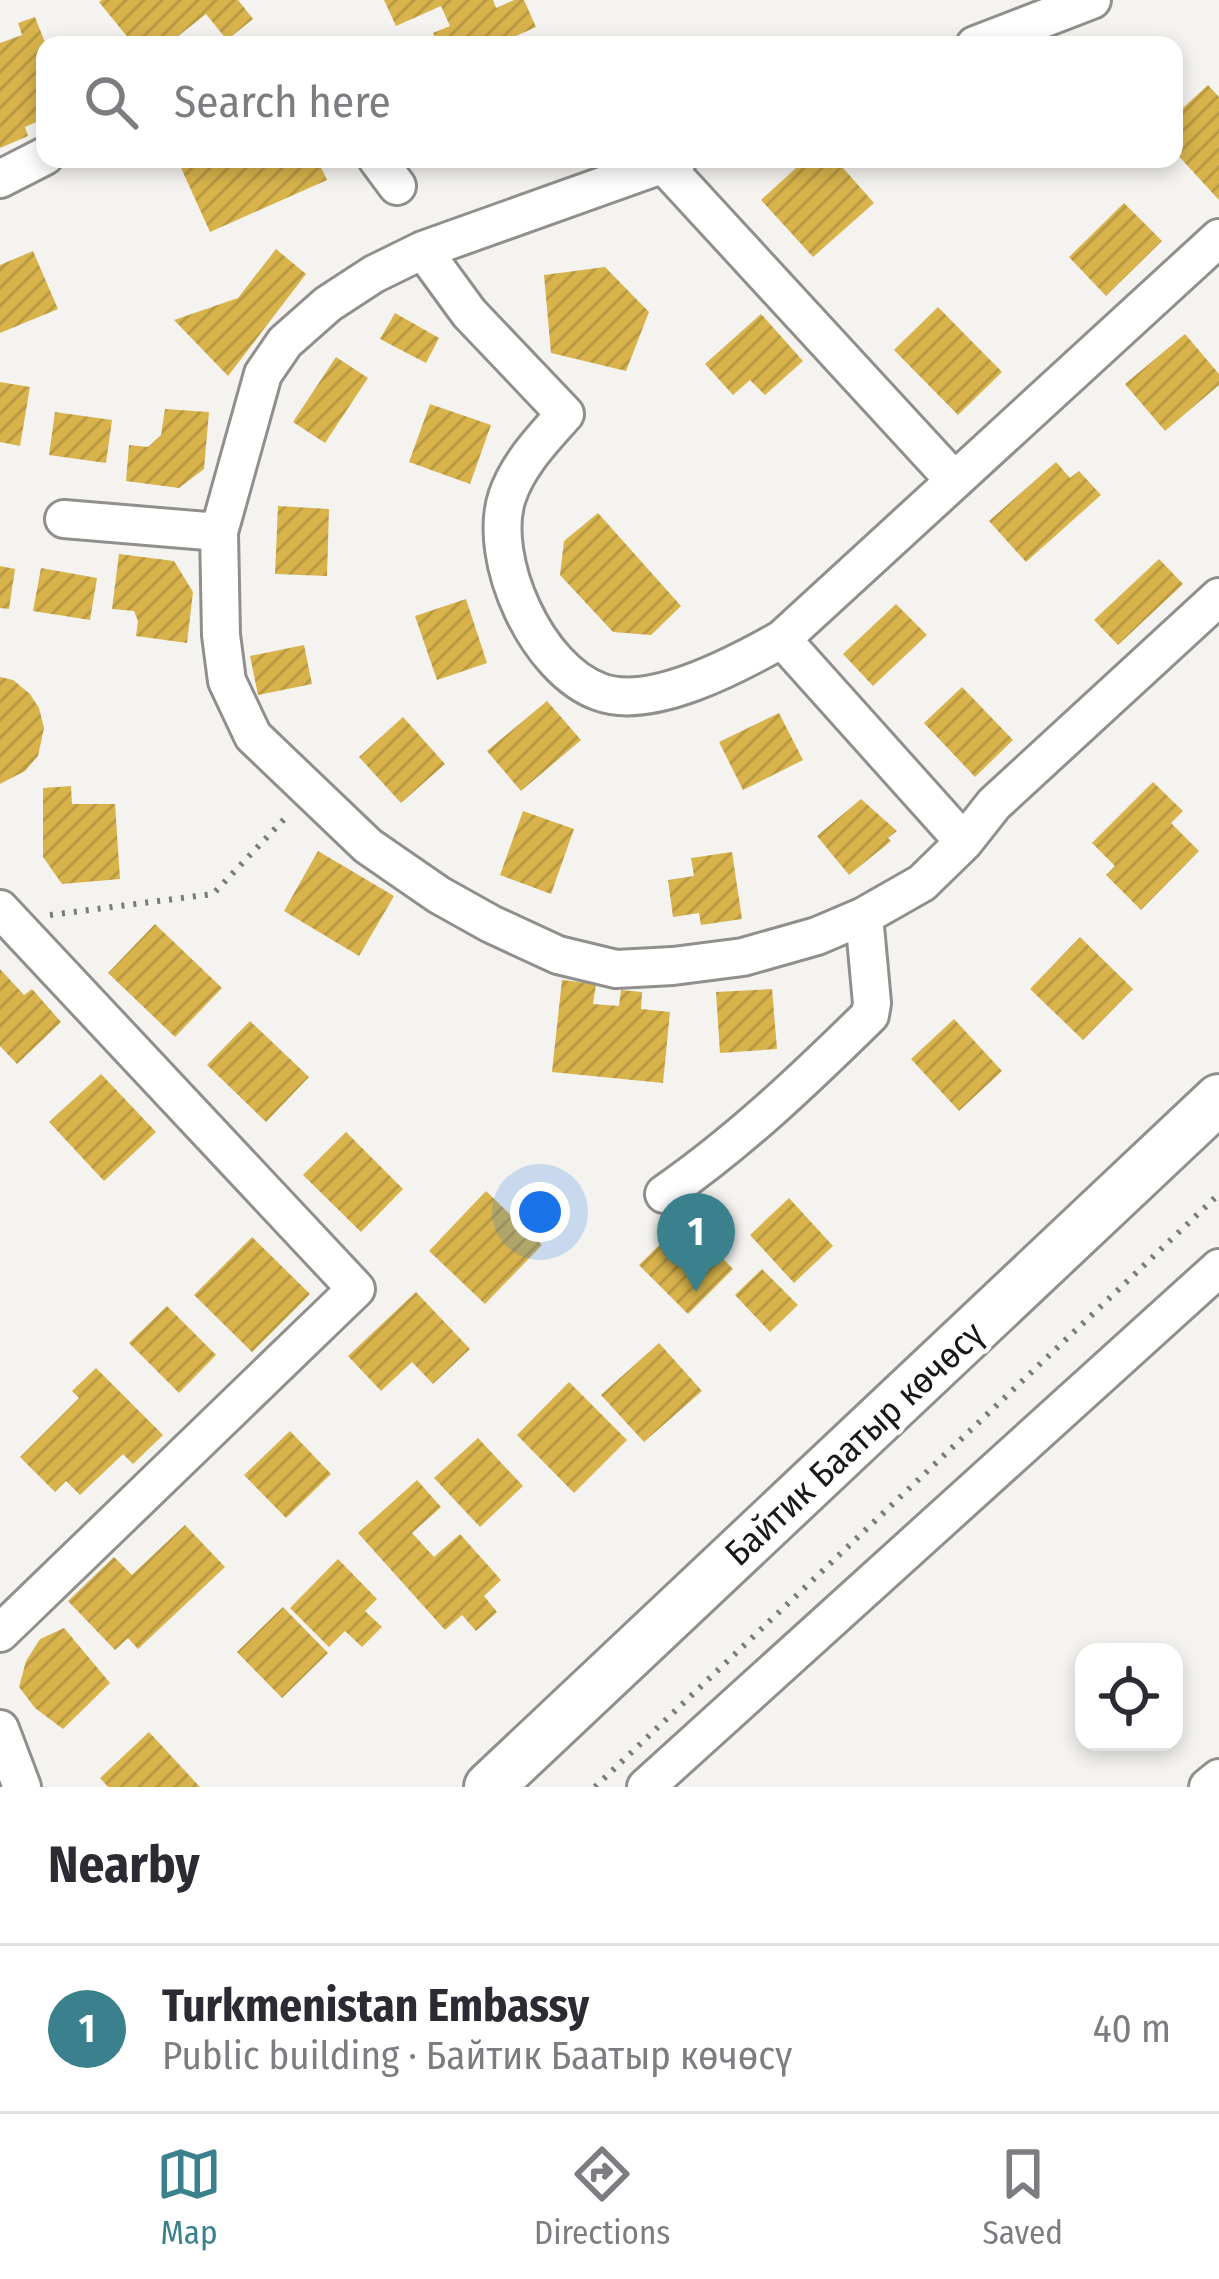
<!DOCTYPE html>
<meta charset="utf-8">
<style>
body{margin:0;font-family:"Fira Sans Condensed",sans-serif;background:#f2f2f3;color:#2b2b33}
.controls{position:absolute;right:36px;bottom:36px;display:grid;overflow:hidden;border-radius:24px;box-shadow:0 6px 18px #0003}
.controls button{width:108px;height:108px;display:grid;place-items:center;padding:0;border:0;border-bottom:3px solid #e1e1e2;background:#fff;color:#2b2b33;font:60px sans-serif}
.you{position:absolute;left:540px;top:1212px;width:42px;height:42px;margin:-30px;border:9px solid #fff;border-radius:50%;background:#1a73e8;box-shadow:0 0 0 18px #1a73e833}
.badge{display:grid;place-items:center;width:78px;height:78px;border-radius:50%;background:#3b818d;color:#fff;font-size:39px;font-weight:700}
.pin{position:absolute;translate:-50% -99px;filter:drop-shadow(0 3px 6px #0008)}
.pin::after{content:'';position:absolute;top:63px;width:42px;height:36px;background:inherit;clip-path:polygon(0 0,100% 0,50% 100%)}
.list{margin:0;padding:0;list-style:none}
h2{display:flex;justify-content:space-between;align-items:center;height:156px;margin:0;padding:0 48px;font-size:51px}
h2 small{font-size:39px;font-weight:400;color:#7c7c81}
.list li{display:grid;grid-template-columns:78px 1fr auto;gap:36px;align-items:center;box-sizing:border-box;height:168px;padding:0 48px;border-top:3px solid #e1e1e2}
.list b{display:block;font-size:45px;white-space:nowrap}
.list p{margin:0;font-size:39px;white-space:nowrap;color:#7c7c81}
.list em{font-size:39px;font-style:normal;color:#7c7c81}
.icon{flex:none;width:66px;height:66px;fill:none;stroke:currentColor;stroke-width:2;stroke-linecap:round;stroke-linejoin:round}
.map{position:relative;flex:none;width:1219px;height:1787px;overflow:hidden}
.search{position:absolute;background:#fff;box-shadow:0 6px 18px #0003;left:36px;right:36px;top:36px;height:132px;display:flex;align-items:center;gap:30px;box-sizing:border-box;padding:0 42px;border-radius:24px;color:#7c7c81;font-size:45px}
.sheet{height:324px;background:#fff}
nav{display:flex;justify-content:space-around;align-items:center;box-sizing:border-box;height:168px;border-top:3px solid #e1e1e2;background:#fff;font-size:33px;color:#7c7c81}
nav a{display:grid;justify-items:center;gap:6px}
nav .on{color:#3b818d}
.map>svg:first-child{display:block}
</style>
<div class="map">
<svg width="1219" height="1787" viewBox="0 0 1219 1787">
<defs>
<pattern id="building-hatch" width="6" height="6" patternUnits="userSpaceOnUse" patternTransform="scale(3)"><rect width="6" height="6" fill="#d8b34c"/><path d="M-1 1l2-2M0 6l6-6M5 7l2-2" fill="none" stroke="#b99942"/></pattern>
</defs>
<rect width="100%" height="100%" fill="#f4f3f0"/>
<!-- building -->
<path fill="url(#building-hatch)" d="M102 0H238L253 19 227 40 206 14 167 45H134L99 2Z
M384 0H493L496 8 514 0H524L536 27 496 45H438L433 33 450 26 441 6 396 26Z
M35 17 46 45 45 130 41 120 25 127 28 136 0 148V43L22 35 18 23Z
M1208 85 1219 97V200L1174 151V116Z
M177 159H317L327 180 210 232Z
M806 159H835L874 203 813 257 761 200Z
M1124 203 1162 241 1106 296 1069 257Z
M276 249 306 274 228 376 174 320 238 298Z
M33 251 58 309 0 333V265Z
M605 267 649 312 626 371 551 353 544 275Z
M938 307 1002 372 958 415 894 350Z
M395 313 439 338 426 363 380 339Z
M761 314 803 361 765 395 750 380 733 395 705 364Z
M1185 334 1219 374V385L1165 431 1125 384Z
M336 357 368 378 325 443 293 422Z
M0 382 30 387 20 446 0 442Z
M430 404 491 425 470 484 409 462Z
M165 409 209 412 204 469 179 488 126 481 129 445 148 447 161 435Z
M55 412 112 420 106 463 49 455Z
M1056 462 1070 478 1079 471 1101 495 1026 562 989 521Z
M278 506 329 509 327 576 275 574Z
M598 513 681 606 651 635 613 632 560 575 564 541Z
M119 554 174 561 193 592 187 643 136 636 138 621 134 611 112 609Z
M1159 559 1183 584 1118 645 1094 620Z
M0 566 15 569 9 609 0 608Z
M41 568 97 578 90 620 33 611Z
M466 599 487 663 437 680 415 616Z
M896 604 927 635 873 686 843 654Z
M304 645 312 684 258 695 250 656Z
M0 677 13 680 30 694 39 708 44 728 38 756 25 771 0 784Z
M962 687 1013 740 975 777 924 723Z
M547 701 581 740 521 791 487 751Z
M779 713 803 760 743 790 719 742Z
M403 717 445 764 401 803 359 757Z
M1153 782 1183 811 1171 823 1199 851 1141 910 1106 875 1115 866 1092 843Z
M71 786 72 804H115L120 879 62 884 43 857V788Z
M861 799 897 831 888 838 891 841 849 875 817 836Z
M523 811 574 829 551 894 500 875Z
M318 851 394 896 359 956 284 911Z
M732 852 742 919 701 925 699 913 673 917 668 880 694 876 691 858Z
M155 924 222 988 175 1037 108 973Z
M1080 937 1133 989 1083 1040 1030 989Z
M0 969 24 995 32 989 61 1022 17 1064 0 1046Z
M562 980 596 984 593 1004 619 1006 621 990 642 992 641 1009 670 1012 663 1083 552 1072Z
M772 989 777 1049 720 1053 716 992Z
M954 1019 1002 1071 959 1111 911 1059Z
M250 1021 309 1077 266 1122 207 1065Z
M101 1074 156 1132 104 1181 49 1122Z
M346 1132 403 1189 361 1232 303 1175Z
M486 1191 542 1245 485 1304 429 1251Z
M789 1198 833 1246 794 1283 750 1235Z
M685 1220 733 1269 688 1314 639 1265Z
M252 1237 310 1294 252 1352 194 1295Z
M762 1269 798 1305 770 1332 735 1295Z
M416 1292 470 1349 433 1384 412 1362 381 1391 348 1356Z
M167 1306 216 1355 179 1393 129 1343Z
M659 1343 702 1391 644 1442 601 1395Z
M96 1368 163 1435 133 1464 123 1454 80 1495 66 1481 55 1492 20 1457 79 1398 72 1391Z
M569 1382 627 1440 574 1493 517 1435Z
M290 1431 331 1474 286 1518 244 1475Z
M478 1438 523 1486 480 1527 434 1478Z
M417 1480 441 1507 412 1533 434 1557 460 1534 501 1580 484 1596 497 1612 476 1631 462 1615 445 1630 358 1533Z
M185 1525 225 1567 138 1649 128 1638 115 1650 68 1601 114 1557 132 1575Z
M338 1559 377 1599 365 1611 382 1627 362 1647 345 1631 329 1647 290 1608Z
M283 1607 328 1653 282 1698 237 1652Z
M64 1628 110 1683 63 1729 35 1708 19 1687 26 1661 40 1639Z
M149 1732 200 1787H108L100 1778Z"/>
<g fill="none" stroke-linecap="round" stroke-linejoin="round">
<defs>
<path id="minor" d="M975 45 1092 0
M377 159 397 186
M678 159 423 250 374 274 328 304 285 342 263 374 219 532 221 635 227 681 253 736 368 846 439 895 491 924 558 955 616 969 673 966 743 957 817 936 864 916 922 883 964 842 994 804 1219 597
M664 165 954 480
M0 179 45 156
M423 250 469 313 565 414C543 439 518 464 507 497 487 559 537 670 600 692 651 711 738 664 782 639L1219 238
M64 519 219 532
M782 639 964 842
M0 909 356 1289 0 1633
M664 1194C739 1142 805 1079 870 1015L872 1003 864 916
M0 1729 22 1787
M646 1787 1219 1268
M1208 1787 1219 1778"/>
<path id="secondary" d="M489 1787 1219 1099"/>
</defs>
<!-- minor casing -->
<use href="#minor" stroke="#908f8c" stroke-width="42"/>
<!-- secondary casing -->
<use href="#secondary" stroke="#908f8c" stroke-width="54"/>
<!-- path -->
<path stroke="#7b7b79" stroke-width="6" stroke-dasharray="3 9" stroke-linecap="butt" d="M50 915 213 894 289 814
M595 1787 1219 1194"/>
<!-- minor -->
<use href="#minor" stroke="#fff" stroke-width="36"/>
<!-- secondary -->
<use href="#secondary" stroke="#fff" stroke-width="48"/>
</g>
<g text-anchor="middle" stroke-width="9" stroke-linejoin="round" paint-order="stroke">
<!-- street labels -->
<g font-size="36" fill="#181817" stroke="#fff">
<text transform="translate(854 1443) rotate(-43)" y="13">Байтик Баатыр көчөсү</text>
</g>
</g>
</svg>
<div class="controls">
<button><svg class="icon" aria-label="locate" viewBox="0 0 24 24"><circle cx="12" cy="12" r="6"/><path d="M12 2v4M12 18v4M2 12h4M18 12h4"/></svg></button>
</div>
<div class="you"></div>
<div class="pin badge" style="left:696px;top:1292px">1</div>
<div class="search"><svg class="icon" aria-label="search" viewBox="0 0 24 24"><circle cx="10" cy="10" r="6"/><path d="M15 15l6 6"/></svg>Search here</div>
</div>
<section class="sheet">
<h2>Nearby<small></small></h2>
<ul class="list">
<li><span class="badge">1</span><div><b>Turkmenistan Embassy</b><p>Public building · Байтик Баатыр көчөсү</p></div><em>40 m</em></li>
</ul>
</section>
<nav>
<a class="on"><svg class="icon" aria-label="map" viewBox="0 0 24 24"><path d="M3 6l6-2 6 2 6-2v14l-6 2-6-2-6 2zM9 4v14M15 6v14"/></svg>Map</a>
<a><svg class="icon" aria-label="directions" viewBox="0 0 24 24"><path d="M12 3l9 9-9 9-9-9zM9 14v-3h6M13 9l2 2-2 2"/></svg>Directions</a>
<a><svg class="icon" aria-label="saved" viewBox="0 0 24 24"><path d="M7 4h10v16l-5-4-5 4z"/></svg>Saved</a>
</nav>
